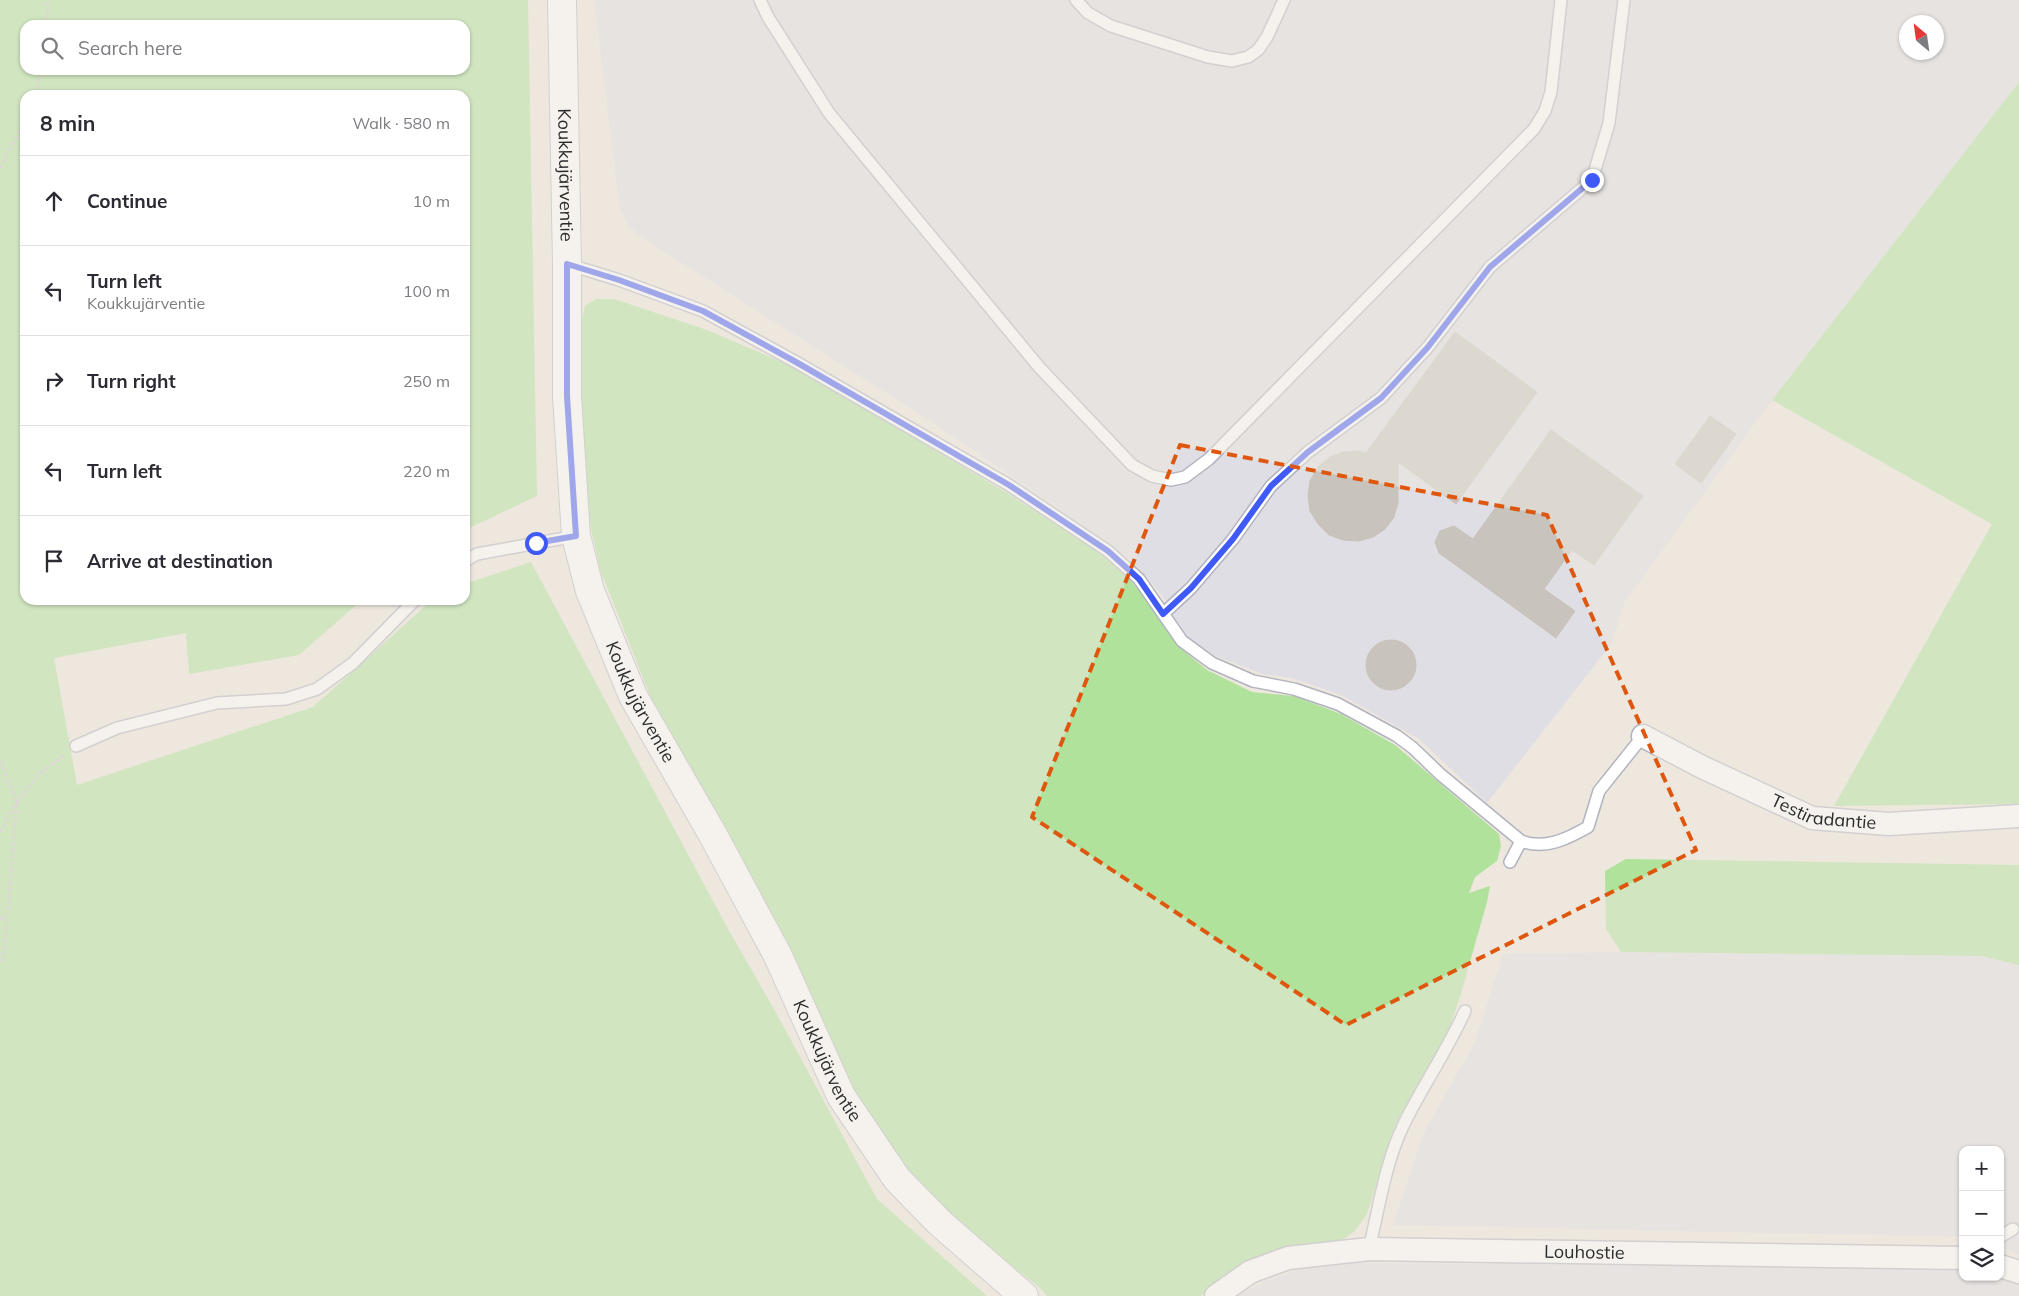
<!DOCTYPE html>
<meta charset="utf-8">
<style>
body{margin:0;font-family:Mulish,sans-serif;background:#f7f7f7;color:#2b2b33}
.controls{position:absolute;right:15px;bottom:15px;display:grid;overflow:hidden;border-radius:10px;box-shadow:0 1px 4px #0004}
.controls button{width:45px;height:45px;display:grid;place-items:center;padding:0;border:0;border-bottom:1px solid #e1e1e2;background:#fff;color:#2b2b33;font:25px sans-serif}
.compass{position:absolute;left:1899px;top:15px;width:45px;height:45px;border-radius:50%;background:#fff;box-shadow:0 1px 4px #0004;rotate:331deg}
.stop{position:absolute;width:15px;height:15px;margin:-11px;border:4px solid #405af8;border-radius:50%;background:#fff}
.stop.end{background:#405af8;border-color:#fff;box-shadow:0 1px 5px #0008}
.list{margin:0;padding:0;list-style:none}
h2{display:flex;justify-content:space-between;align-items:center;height:65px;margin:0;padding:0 20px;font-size:21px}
h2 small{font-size:16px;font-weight:400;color:#7c7c81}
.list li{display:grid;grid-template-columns:32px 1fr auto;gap:15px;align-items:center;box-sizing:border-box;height:90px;padding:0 20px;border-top:1px solid #e1e1e2}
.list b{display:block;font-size:19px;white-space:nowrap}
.list p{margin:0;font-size:16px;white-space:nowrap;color:#7c7c81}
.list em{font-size:16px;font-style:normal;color:#7c7c81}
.icon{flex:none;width:28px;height:28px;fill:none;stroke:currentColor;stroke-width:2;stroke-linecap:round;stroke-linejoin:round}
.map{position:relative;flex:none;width:2019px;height:1296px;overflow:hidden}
.search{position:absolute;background:#fff;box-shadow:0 1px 4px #0004;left:20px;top:20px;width:450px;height:55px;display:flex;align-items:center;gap:12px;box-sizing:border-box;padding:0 18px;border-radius:15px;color:#7c7c81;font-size:19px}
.panel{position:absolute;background:#fff;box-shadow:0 1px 4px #0004;left:20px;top:90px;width:450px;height:515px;border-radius:15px}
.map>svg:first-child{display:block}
</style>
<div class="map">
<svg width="2019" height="1296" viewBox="0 0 2019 1296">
<rect width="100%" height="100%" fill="#ede7de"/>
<!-- industrial -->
<path fill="#e0dee5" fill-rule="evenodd" d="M594 0H2019V82L1772 400 1624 603 1612 643 1487 803 1419 739 1391 723 1341 695 1292 678 1262 674 1216 656 1187 638 1175 620 1166 601 1141 570 1110 544 929 420 641 237 627 224 620 209ZM1906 22H1936V52H1906Z
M1621 952 1982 956 2019 965V1255L2000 1246V1150H1963V1237L1393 1225 1423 1134 1475 1042 1503 954Z
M1352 1263 1963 1267V1277H2000L2019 1282V1296H1237L1266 1281 1304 1268Z"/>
<!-- green -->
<path fill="#b0e29b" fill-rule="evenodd" d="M0 0H528L537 496 465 530V95H25V600H362L299 655 189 674 186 633 54 658 77 785 313 707 432 600H465V584L531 562 728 929 774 1009 877 1199 987 1296H0ZM25 25H465V70H25Z
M2019 82V804L1834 806 1992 524 1772 400Z
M596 299H614L707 330 796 368 1007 493 1108 558 1140 591 1179 647 1207 670 1252 692 1294 696 1341 714 1395 745 1499 834 1501 846 1497 861 1475 877 1469 893 1490 886 1487 902 1460 997 1448 1032 1396 1123 1367 1214 1355 1231 1342 1240 1289 1249 1245 1264 1200 1296H1047L1039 1287 955 1222 907 1171 854 1090 789 946 651 698 600 569 590 524 578 413V336L585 306Z
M1626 859 2019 865V965L1982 956 1621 952 1606 929 1605 871Z"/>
<!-- building -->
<path fill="#c8c4bd" stroke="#c8c3b7" d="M1455 332 1537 392 1456 504 1398 462V503L1394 517 1385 529 1373 537 1359 541 1343 540 1329 535 1318 524 1310 511 1308 496 1310 481 1318 467 1330 457 1343 452 1358 451 1366 453Z
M1710 416 1736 434 1701 483 1675 464Z
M1551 430 1643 496 1594 565 1572 550 1544 589 1575 611 1556 638 1439 553 1435 542 1440 531 1454 526 1473 539Z
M1366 665a25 25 0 1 1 50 0a25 25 0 1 1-50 0Z"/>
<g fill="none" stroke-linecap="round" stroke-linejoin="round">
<defs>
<path id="lane" d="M760 0 768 17 829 113 1039 367 1132 465 1152 476 1171 480 1185 477 1209 459 1534 129 1545 111 1551 92 1561 0
M1076 0 1088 13 1111 26 1208 57 1232 61 1248 57 1258 50 1267 37 1284 0
M567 264 619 280 703 311 796 362 1009 485 1108 551 1139 579 1182 641 1212 663 1253 681 1294 689 1338 704 1397 736 1413 748 1440 774 1521 841C1545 850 1567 839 1588 827L1599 791 1643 736
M465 561 477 554 576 536
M1163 614 1191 588 1233 539 1271 486 1308 452 1381 398 1428 347 1490 267 1592 180 1609 123 1624 0
M76 746 117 728 217 703 286 699 317 689 353 663 415 600
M1510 862 1521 841
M2000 1237 2013 1229
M1369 1249C1379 1208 1385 1164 1403 1126 1422 1087 1447 1051 1465 1011"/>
<g id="street">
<path id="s1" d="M1643 736 1702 767 1812 818 1889 824 2019 816"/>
<path d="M2000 1266 2019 1272"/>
<path id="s2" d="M1216 1296 1250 1272 1288 1258 1369 1249 1963 1258"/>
</g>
<g id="secondary">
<path id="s3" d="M562 0 567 264V396L576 536 590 591 633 696 713 835 778 956 841 1096 897 1179 940 1223 1024 1296"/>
</g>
</defs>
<!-- lane casing -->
<use href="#lane" stroke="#b1b3bf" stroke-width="14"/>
<!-- street casing -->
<use href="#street" stroke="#b1b3bf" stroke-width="25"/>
<!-- secondary casing -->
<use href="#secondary" stroke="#b1b3bf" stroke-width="30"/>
<!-- path -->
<path stroke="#c8c8c8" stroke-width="3" stroke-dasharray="4 2.5" stroke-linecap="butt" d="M46 25 48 7 47 0
M36 95 40 70
M0 168 25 120
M0 761 17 802 7 921 3 957 0 963
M0 832 17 802 38 775 66 754
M0 917 7 921"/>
<!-- lane -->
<use href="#lane" stroke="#fff" stroke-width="11"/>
<!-- street -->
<use href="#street" stroke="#fff" stroke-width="22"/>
<!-- secondary -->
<use href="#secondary" stroke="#fff" stroke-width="28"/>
</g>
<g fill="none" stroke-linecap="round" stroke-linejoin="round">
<!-- route -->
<path stroke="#405af8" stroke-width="6" d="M536 543 576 536 567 396V264L619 280 703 311 796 362 1009 485 1108 551 1139 579 1163 614 1191 588 1233 539 1271 486 1308 452 1381 398 1428 347 1490 267 1592 180"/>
</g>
<!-- marked area -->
<path d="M0 0H2019V1296H0ZM1180 445 1547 515 1696 850 1346 1025 1032 817Z" fill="#ede7de" fill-opacity=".55" fill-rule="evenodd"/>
<path fill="none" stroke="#df570e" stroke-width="4" stroke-dasharray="10 6" stroke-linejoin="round" d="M1180 445 1547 515 1696 850 1346 1025 1032 817Z"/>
<g text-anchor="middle" stroke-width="5" stroke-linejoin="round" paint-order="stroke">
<!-- street labels -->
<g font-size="18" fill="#2b2b2b" stroke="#fff">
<text dy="6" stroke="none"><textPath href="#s3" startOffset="175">Koukkujärventie</textPath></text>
<text dy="6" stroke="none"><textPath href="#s3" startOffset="715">Koukkujärventie</textPath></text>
<text dy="6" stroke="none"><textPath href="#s1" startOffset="198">Testiradantie</textPath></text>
<text dy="6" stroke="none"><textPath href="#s3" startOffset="1120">Koukkujärventie</textPath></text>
<text dy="6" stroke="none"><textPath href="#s2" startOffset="379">Louhostie</textPath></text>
</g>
</g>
</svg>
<div class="controls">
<button>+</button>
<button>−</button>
<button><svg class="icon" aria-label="layers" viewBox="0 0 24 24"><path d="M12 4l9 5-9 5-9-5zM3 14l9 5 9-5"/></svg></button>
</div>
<svg class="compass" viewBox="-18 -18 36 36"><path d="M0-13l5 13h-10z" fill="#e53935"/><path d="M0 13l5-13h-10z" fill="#7c7c81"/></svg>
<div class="stop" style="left:536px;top:543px"></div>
<div class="stop end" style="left:1592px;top:180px"></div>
<div class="search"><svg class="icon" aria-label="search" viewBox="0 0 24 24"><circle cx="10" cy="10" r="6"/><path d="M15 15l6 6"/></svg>Search here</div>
<section class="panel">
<h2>8 min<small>Walk · 580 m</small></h2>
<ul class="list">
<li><svg class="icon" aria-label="ahead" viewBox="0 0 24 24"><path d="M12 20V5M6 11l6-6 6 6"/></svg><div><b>Continue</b></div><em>10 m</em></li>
<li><svg class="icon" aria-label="left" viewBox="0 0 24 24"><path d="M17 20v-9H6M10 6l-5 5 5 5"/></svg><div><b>Turn left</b><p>Koukkujärventie</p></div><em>100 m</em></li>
<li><svg class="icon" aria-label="right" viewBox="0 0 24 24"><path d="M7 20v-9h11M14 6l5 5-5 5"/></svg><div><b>Turn right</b></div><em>250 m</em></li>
<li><svg class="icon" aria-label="left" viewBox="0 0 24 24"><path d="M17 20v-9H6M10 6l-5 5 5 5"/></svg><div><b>Turn left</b></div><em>220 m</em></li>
<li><svg class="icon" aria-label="arrive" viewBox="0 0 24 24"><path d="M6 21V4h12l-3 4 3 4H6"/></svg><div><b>Arrive at destination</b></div></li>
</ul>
</section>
</div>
